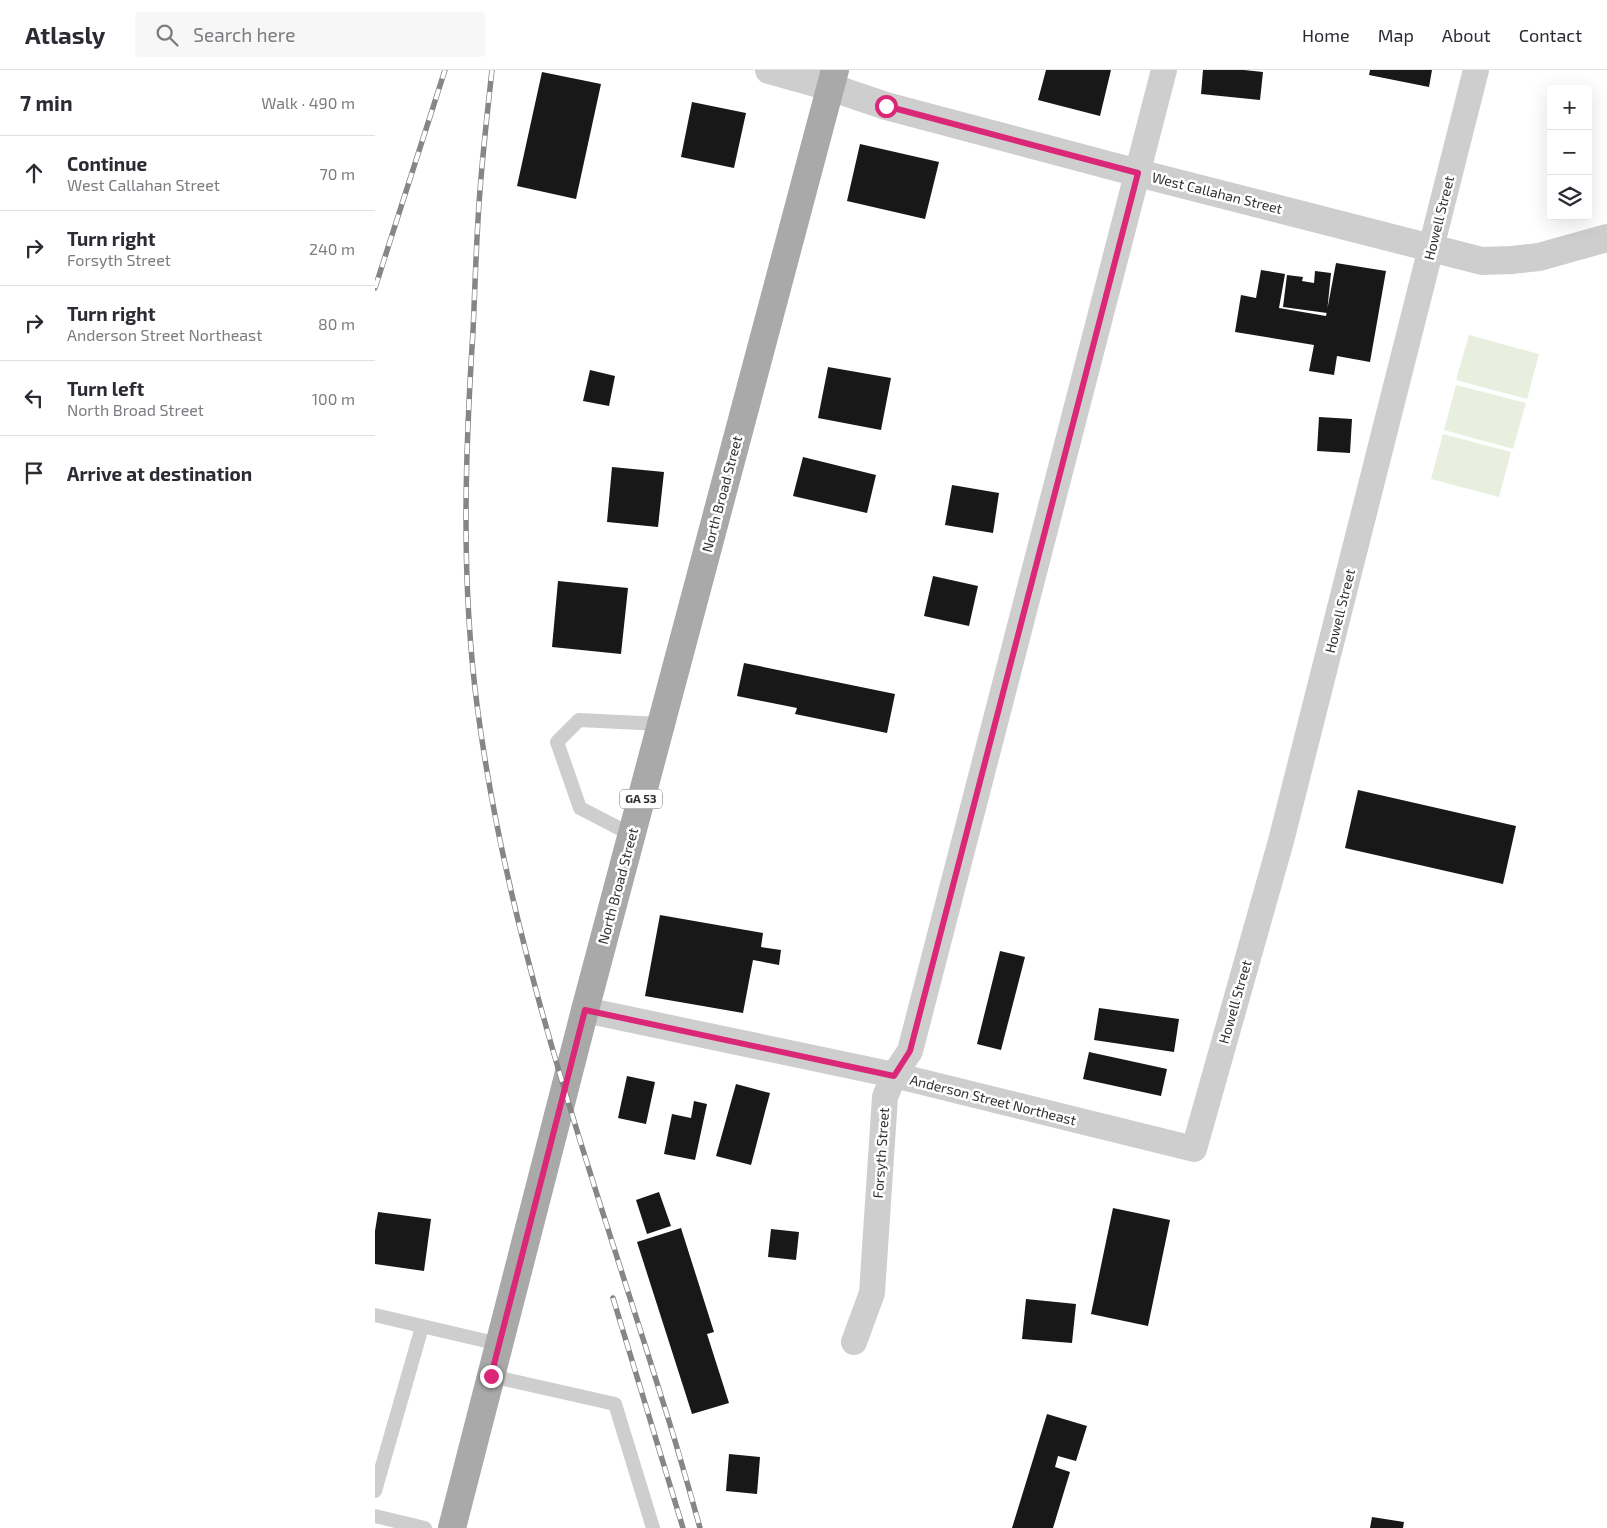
<!DOCTYPE html>
<meta charset="utf-8">
<style>
body{margin:0;font-family:"Exo 2",sans-serif;background:#f7f7f7;color:#2b2b33}
.controls{position:absolute;right:15px;top:15px;display:grid;overflow:hidden;border-radius:5px;box-shadow:0 5px 20px #0002}
.controls button{width:45px;height:45px;display:grid;place-items:center;padding:0;border:0;border-bottom:1px solid #e1e1e2;background:#fff;color:#2b2b33;font:25px sans-serif}
.stop{position:absolute;width:15px;height:15px;margin:-11px;border:4px solid #db2777;border-radius:50%;background:#fff}
.stop.end{background:#db2777;border-color:#fff;box-shadow:0 1px 5px #0008}
.list{margin:0;padding:0;list-style:none}
h2{display:flex;justify-content:space-between;align-items:center;height:65px;margin:0;padding:0 20px;font-size:21px}
h2 small{font-size:16px;font-weight:400;color:#7c7c81}
.list li{display:grid;grid-template-columns:32px 1fr auto;gap:15px;align-items:center;box-sizing:border-box;height:75px;padding:0 20px;border-top:1px solid #e1e1e2}
.list b{display:block;font-size:19px;white-space:nowrap}
.list p{margin:0;font-size:16px;white-space:nowrap;color:#7c7c81}
.list em{font-size:16px;font-style:normal;color:#7c7c81}
.icon{flex:none;width:28px;height:28px;fill:none;stroke:currentColor;stroke-width:2;stroke-linecap:round;stroke-linejoin:round}
.map{position:relative;flex:none;width:1232px;height:1458px;overflow:hidden}
header{display:flex;align-items:center;gap:30px;box-sizing:border-box;height:70px;padding:0 25px;background:#fff;border-bottom:1px solid #e1e1e2}
header strong{font-size:24px}
nav{display:flex;gap:28px;margin-inline-start:auto;font-size:18px}
.search{width:350px;height:45px;background:#f7f7f7;display:flex;align-items:center;gap:12px;box-sizing:border-box;padding:0 18px;border-radius:5px;color:#7c7c81;font-size:19px}
main{display:flex}
aside{flex:1;background:#fff}
.map>svg:first-child{display:block}
</style>
<header>
<strong>Atlasly</strong>
<div class="search"><svg class="icon" aria-label="search" viewBox="0 0 24 24"><circle cx="10" cy="10" r="6"/><path d="M15 15l6 6"/></svg>Search here</div>
<nav><a>Home</a><a>Map</a><a>About</a><a>Contact</a></nav>
</header>
<main>
<aside>
<h2>7 min<small>Walk · 490 m</small></h2>
<ul class="list">
<li><svg class="icon" aria-label="ahead" viewBox="0 0 24 24"><path d="M12 20V5M6 11l6-6 6 6"/></svg><div><b>Continue</b><p>West Callahan Street</p></div><em>70 m</em></li>
<li><svg class="icon" aria-label="right" viewBox="0 0 24 24"><path d="M7 20v-9h11M14 6l5 5-5 5"/></svg><div><b>Turn right</b><p>Forsyth Street</p></div><em>240 m</em></li>
<li><svg class="icon" aria-label="right" viewBox="0 0 24 24"><path d="M7 20v-9h11M14 6l5 5-5 5"/></svg><div><b>Turn right</b><p>Anderson Street Northeast</p></div><em>80 m</em></li>
<li><svg class="icon" aria-label="left" viewBox="0 0 24 24"><path d="M17 20v-9H6M10 6l-5 5 5 5"/></svg><div><b>Turn left</b><p>North Broad Street</p></div><em>100 m</em></li>
<li><svg class="icon" aria-label="arrive" viewBox="0 0 24 24"><path d="M6 21V4h12l-3 4 3 4H6"/></svg><div><b>Arrive at destination</b></div></li>
</ul>
</aside>
<div class="map">
<svg width="1232" height="1458" viewBox="0 0 1232 1458">
<rect width="100%" height="100%" fill="#fff"/>
<!-- green -->
<path fill="#e8efdf" d="M1094 265 1164 284 1152 329 1081 310Z
M1081 315 1151 333 1138 379 1069 360Z
M1068 364 1136 382 1124 427 1056 409Z"/>
<!-- building -->
<path fill="#181818" d="M671 0H736L725 46 663 30Z
M828 0H869L888 2 885 30 826 24Z
M995 0H1057L1054 17 994 5Z
M167 2 226 14 201 129 142 116Z
M317 32 371 43 359 98 306 87Z
M485 74 564 92 550 149 472 131Z
M961 193 1011 201 995 292 962 286 959 305 934 301 939 275 860 262 866 225 881 228 886 200 910 204 904 238 951 246Z
M940 201 956 203 952 243 908 237 912 205 928 207 927 211 939 213Z
M453 297 516 308 506 360 443 348Z
M215 300 240 306 234 336 208 331Z
M944 347 977 349 975 383 942 381Z
M428 387 501 405 492 443 418 426Z
M237 397 289 402 283 457 232 452Z
M577 415 624 423 618 463 570 455Z
M558 506 603 516 594 556 549 546Z
M183 511 253 518 246 584 177 577Z
M369 593 520 624 512 663 420 644 422 638 362 626Z
M983 720 1141 756 1128 814 970 778Z
M285 845 388 863 386 877 406 880 404 895 378 890 368 943 270 926Z
M625 881 650 887 626 980 602 974Z
M724 938 804 949 799 982 719 970Z
M714 982 792 999 786 1026 708 1009Z
M252 1006 280 1012 271 1054 243 1048Z
M361 1014 395 1023 376 1095 341 1086Z
M319 1031 332 1034 320 1090 289 1084 297 1044 316 1048Z
M284 1122 296 1156 272 1164 261 1130Z
M738 1138 795 1150 773 1256 716 1244Z
M3 1142 56 1149 49 1201 0 1194V1161Z
M306 1158 339 1262 332 1264 354 1333 317 1344 262 1172Z
M396 1159 424 1162 421 1190 393 1187Z
M651 1229 701 1234 697 1273 647 1269Z
M672 1344 712 1356 701 1391 683 1386 680 1397 695 1402 678 1458H637Z
M354 1384 385 1387 382 1424 351 1421Z
M997 1447 1029 1452 1028 1458H995Z"/>
<g fill="none" stroke-linecap="round" stroke-linejoin="round">
<!-- service -->
<path stroke="#cecece" stroke-width="14" d="M257 765 205 738 182 672 204 650 286 654
M0 1245 124 1274
M116 1306 240 1334 278 1458
M0 1421 47 1257
M0 1446 50 1458"/>
<!-- minor -->
<path stroke="#cecece" stroke-width="26" d="M210 940 519 1005 819 1079 906 771 1101 0
M479 1272 497 1223 510 1027 519 1005 535 981 789 0"/>
<!-- tertiary -->
<path stroke="#cecece" stroke-width="28" d="M394 0 455 17 511 36 763 103 1107 191 1137 190 1164 187 1232 168"/>
<!-- primary -->
<path stroke="#a9a9a9" stroke-width="28" d="M77 1458 210 940 460 0"/>
<defs>
<path id="rail" d="M117 0C112 45 107 89 104 134 101 177 100 219 98 261 90 386 86 511 102 635 133 874 216 1100 287 1329 301 1372 313 1415 325 1458
M0 218 70 0
M238 1228 308 1458"/>
</defs>
<!-- rail casing -->
<use href="#rail" stroke="#868686" stroke-width="5.5"/>
<!-- rail -->
<use href="#rail" stroke="#fff" stroke-width="4" stroke-dasharray="11" stroke-linecap="butt"/>
</g>
<g fill="none" stroke-linecap="round" stroke-linejoin="round">
<!-- route -->
<path stroke="#db2777" stroke-width="6" d="M116 1306 210 940 519 1006 535 981 763 103 511 36"/>
</g>
<g text-anchor="middle" stroke-width="5" stroke-linejoin="round" paint-order="stroke">
<!-- shield labels -->
<rect fill="#fff" stroke="#6f6f6f" stroke-width="1" x="245" y="719.5" width="42" height="19" rx="4"/>
<g font-size="12" font-weight="bold" fill="#313131">
<text x="266" y="733">GA 53</text>
</g>
<!-- street labels -->
<g font-size="14" fill="#313131" stroke="#fff">
<text transform="translate(842 123) rotate(14)" y="5">West Callahan Street</text>
<text transform="translate(1064 148) rotate(-76)" y="5">Howell Street</text>
<text transform="translate(347 424) rotate(-75)" y="5">North Broad Street</text>
<text transform="translate(965 541) rotate(-76)" y="5">Howell Street</text>
<text transform="translate(243 816) rotate(-75)" y="5">North Broad Street</text>
<text transform="translate(860 932) rotate(-74)" y="5">Howell Street</text>
<text transform="translate(618 1030) rotate(14)" y="5">Anderson Street Northeast</text>
<text transform="translate(506 1083) rotate(-86)" y="5">Forsyth Street</text>
</g>
</g>
</svg>
<div class="controls">
<button>+</button>
<button>−</button>
<button><svg class="icon" aria-label="layers" viewBox="0 0 24 24"><path d="M12 4l9 5-9 5-9-5zM3 14l9 5 9-5"/></svg></button>
</div>
<div class="stop" style="left:511px;top:36px"></div>
<div class="stop end" style="left:116px;top:1306px"></div>
</div>
</main>
